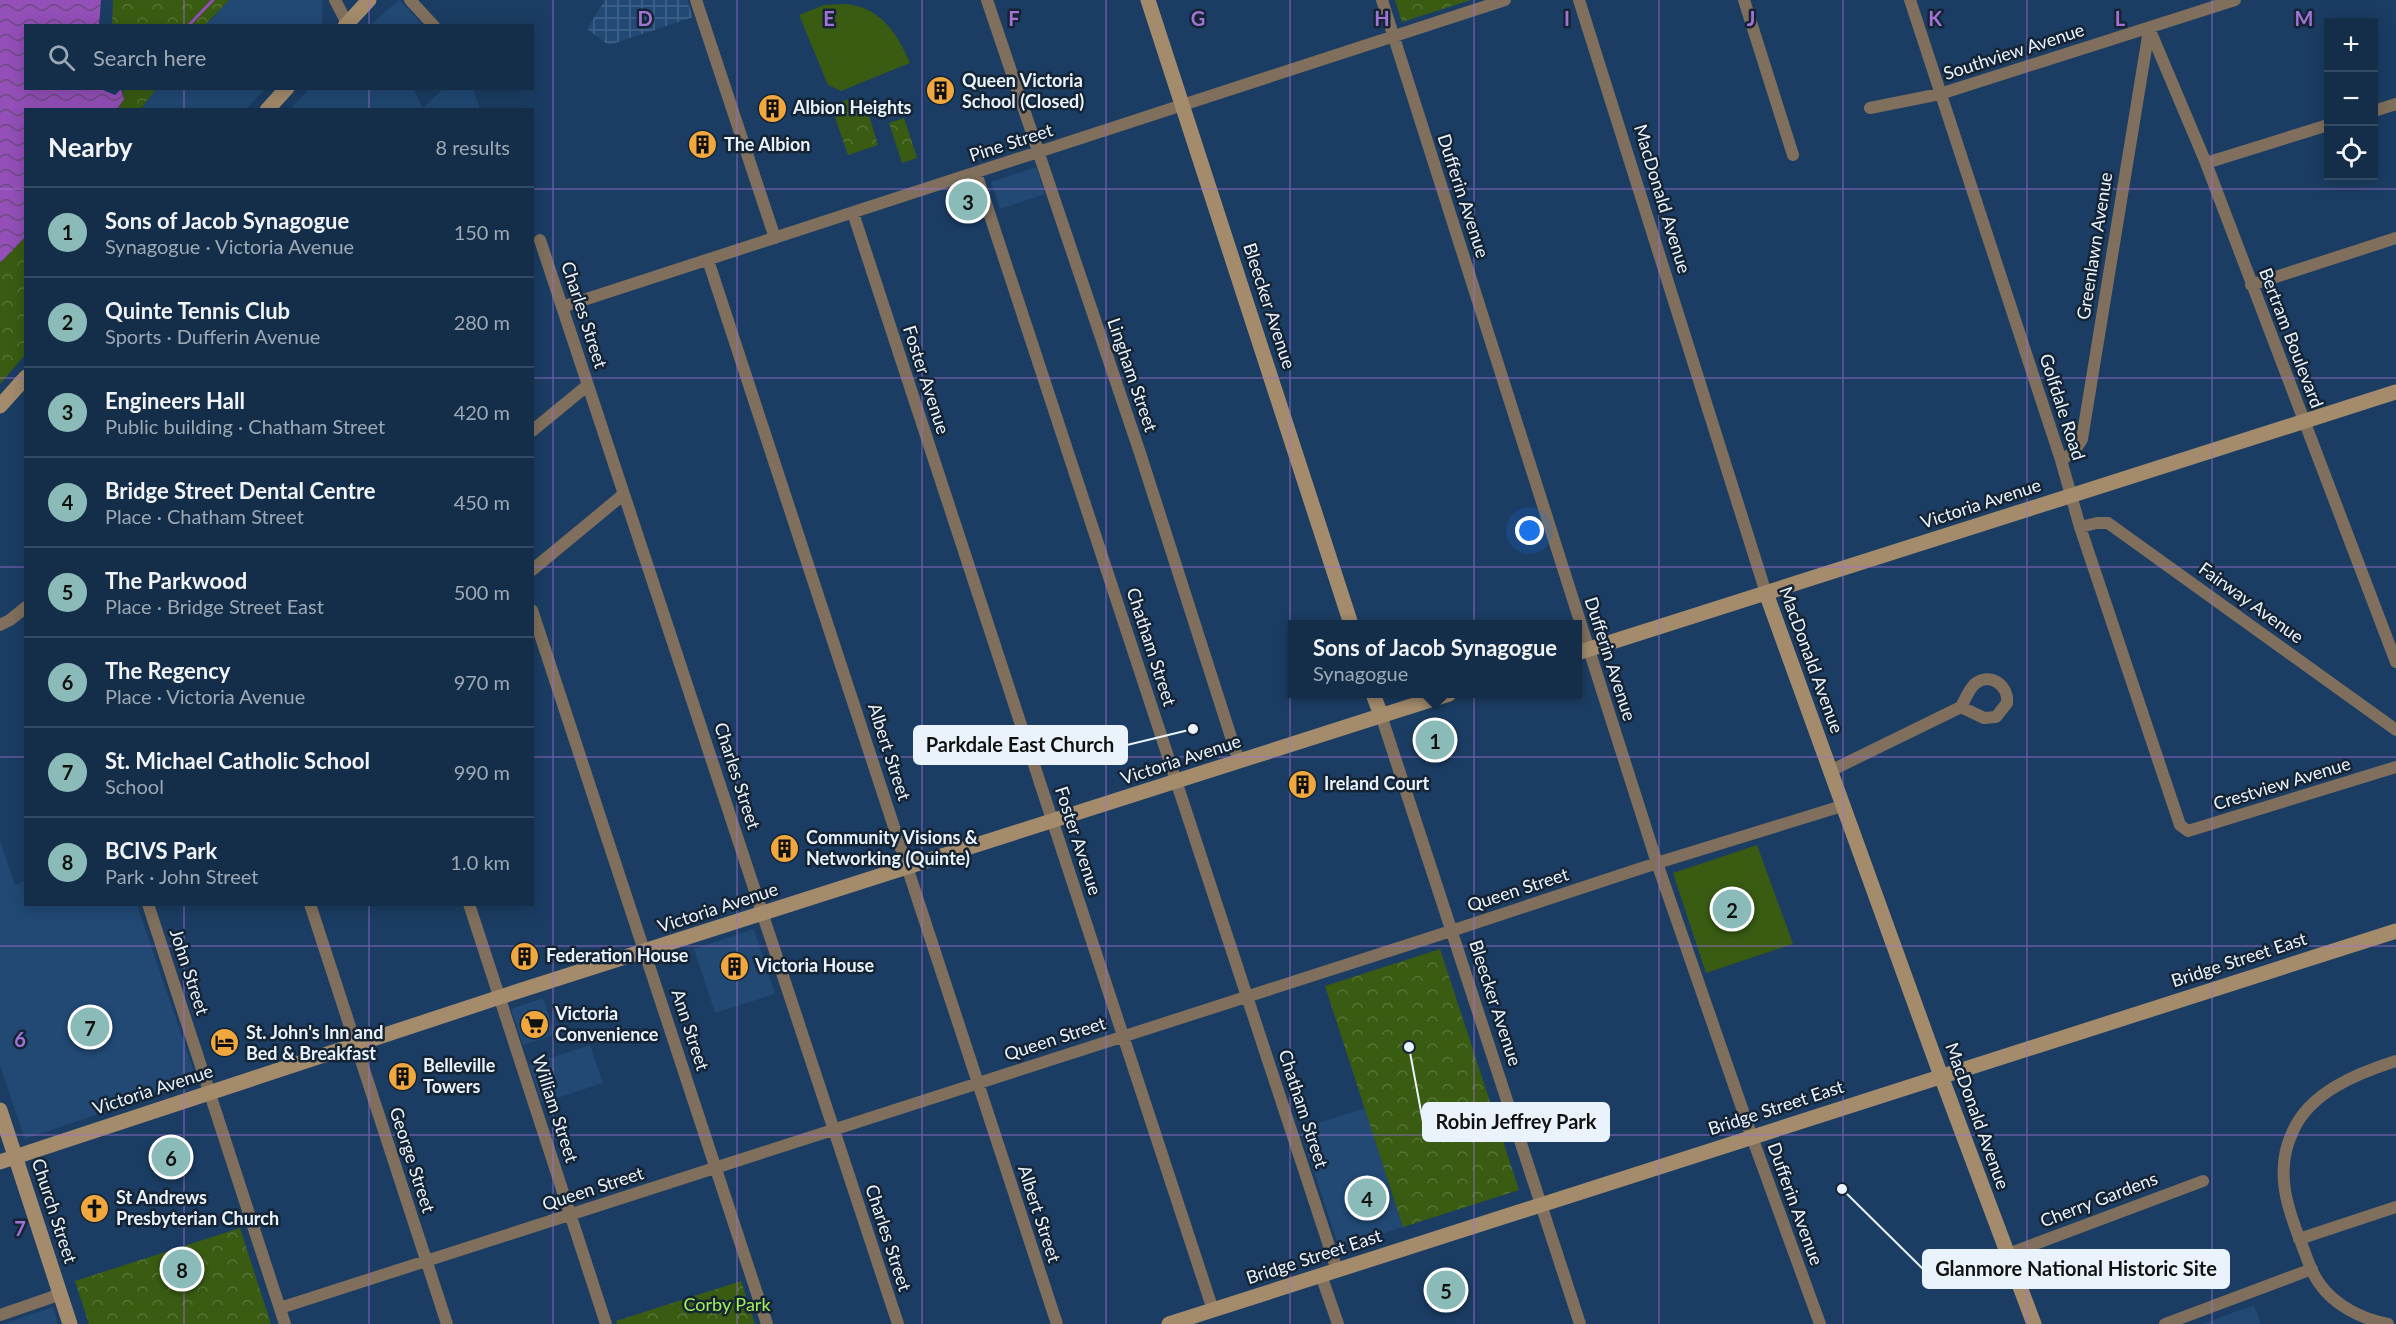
<!DOCTYPE html>
<meta charset="utf-8">
<style>
body{margin:0;font-family:Lato,sans-serif;background:#1d3651;color:#f1f3f6}
.controls{position:absolute;right:18px;top:18px;display:grid;overflow:hidden;border-radius:0px;box-shadow:0 3px 15px #0003}
.controls button{width:54px;height:54px;display:grid;place-items:center;padding:0;border:0;border-bottom:2px solid #334a62;background:#142e4a;color:#f1f3f6;font:30px sans-serif}
.you{position:absolute;left:1530px;top:531px;width:21px;height:21px;margin:-15px;border:4px solid #fff;border-radius:50%;background:#1a73e8;box-shadow:0 0 0 9px #1a73e833}
.badge{display:grid;place-items:center;width:39px;height:39px;border-radius:50%;background:#8bbbb9;color:#111;font-size:20px;font-weight:700}
.pin{position:absolute;translate:-50% -50%;border:3px solid #fff;box-shadow:0 2px 6px #0006}
.popup{position:absolute;left:1288px;top:620px;width:294px;height:78px;box-sizing:border-box;display:grid;place-content:center;border-radius:0px;background:#142e4a;filter:drop-shadow(0 2px 4px #0005);font-size:20px;white-space:nowrap;color:#9da8b5}
.popup b{font-size:22px;color:#f1f3f6}
.popup::after{content:'';position:absolute;left:50%;top:100%;margin-left:-12px;border:12px solid transparent;border-top-color:#142e4a}
.list{margin:0;padding:0;list-style:none}
h2{display:flex;justify-content:space-between;align-items:center;height:78px;margin:0;padding:0 24px;font-size:26px}
h2 small{font-size:20px;font-weight:400;color:#9da8b5}
.list li{display:grid;grid-template-columns:39px 1fr auto;gap:18px;align-items:center;box-sizing:border-box;height:90px;padding:0 24px;border-top:2px solid #334a62}
.list b{display:block;font-size:22px;white-space:nowrap}
.list p{margin:0;font-size:20px;white-space:nowrap;color:#9da8b5}
.list em{font-size:20px;font-style:normal;color:#9da8b5}
.icon{flex:none;width:33px;height:33px;fill:none;stroke:currentColor;stroke-width:2;stroke-linecap:round;stroke-linejoin:round}
.map{position:relative;flex:none;width:2396px;height:1324px;overflow:hidden}
.search{position:absolute;background:#142e4a;box-shadow:0 3px 15px #0003;left:24px;top:24px;width:510px;height:66px;display:flex;align-items:center;gap:15px;box-sizing:border-box;padding:0 21px;border-radius:0px;color:#9da8b5;font-size:22px}
.panel{position:absolute;background:#142e4a;box-shadow:0 3px 15px #0003;left:24px;top:108px;width:510px;height:798px;border-radius:0px}
.map>svg:first-child{display:block}
</style>
<div class="map">
<svg width="2396" height="1324" viewBox="0 0 2396 1324">
<defs>
<pattern id="industrial-grid" width="8" height="8" patternUnits="userSpaceOnUse" patternTransform="scale(1.5)"><rect width="8" height="8" fill="#214974"/><path d="M0 4h8M4 0v8" fill="none" stroke="#416489"/></pattern>
<pattern id="park-crowns" width="20" height="18" patternUnits="userSpaceOnUse" patternTransform="scale(1.5)"><rect width="20" height="18" fill="#395c12"/><path d="M2 6a3 3 0 1 1 6 0M12 15a3 3 0 1 1 6 0" fill="none" stroke="#567435"/></pattern>
<pattern id="water-waves" width="16" height="10" patternUnits="userSpaceOnUse" patternTransform="scale(1.5)"><rect width="16" height="10" fill="#944fb9"/><path d="M0 5q4-4 8 0t8 0" fill="none" stroke="#6d4c82"/></pattern>
</defs>
<rect width="100%" height="100%" fill="#1b3d63"/>
<!-- built -->
<path fill="#214974" d="M229 0H322V25L205 26Z
M399 0 423 25H370Z
M310 88 413 89 423 108 443 89H473L480 109H290Z
M156 89H265L246 109 141 110Z
M1036 167 1045 194 1000 209 991 182Z
M0 841 15 885 25 881 26 904 137 905 197 1080 25 1139 0 1066Z
M754 929 775 994 715 1013 694 949Z
M543 998 555 1035 523 1045 511 1009Z
M590 1045 603 1083 542 1103 529 1065Z
M1365 1108 1403 1227 1339 1248 1300 1129Z
M2254 1305 2261 1324H2202Z
M53 1307 58 1324H3Z"/>
<!-- industrial -->
<path fill="url(#industrial-grid)" d="M605 0H687L693 17 609 45 587 29Z"/>
<!-- grass -->
<path fill="#395c12" d="M824 5C833 5 843 3 852 5 883 10 899 37 910 63L841 91 828 85 799 15Z
M1757 845 1793 944 1706 973 1673 873Z"/>
<!-- park -->
<path fill="url(#park-crowns)" d="M113 0H229L205 25 112 26Z
M1395 0H1471L1402 22Z
M123 89H156L141 109 117 110 123 99Z
M853 98 867 109 878 145 848 155 831 105Z
M904 118 917 158 902 163 889 123Z
M25 237V355L0 384V263Z
M1440 949 1519 1190 1403 1227 1325 986Z
M240 1228 271 1324H89L75 1281Z
M741 1281 755 1324H617L616 1321Z"/>
<!-- water -->
<path fill="url(#water-waves)" d="M0 0H101L99 25 26 26V88L103 89 105 91 115 95 121 89 124 99 117 109 26 110 25 237 0 263Z"/>
<g fill="none" stroke-linecap="round" stroke-linejoin="round">
<!-- stream -->
<path stroke="#944fb9" stroke-width="3" d="M188 26 213 0"/>
<!-- street -->
<path stroke="#7f6f5c" stroke-width="12" d="M335 0 347 23
M410 0 434 26
M696 0 775 238
M987 0 1140 453 1239 762
M1382 0 1657 863 1752 1137 1820 1324
M1579 0 1766 593
M1744 0 1793 155
M1910 0 2061 460 2080 527 2180 825 2188 831 2396 767
M2149 28 2206 163 2396 662
M1870 108 1940 94 2235 0
M2374 111 2396 104
M2206 163 2328 125
M976 173 1337 1270
M853 213 1213 1310
M540 240 898 1324
M708 260 1057 1324
M2251 285 2396 238
M562 307 1505 0
M532 431 588 385
M2061 460 2074 452 2082 439 2149 30
M2080 527 2097 523H2108L2396 730
M532 570 624 494
M532 610 767 1324
M0 625 10 620 26 607
M1381 715 1580 1324
M1830 771 1961 707 1984 718 1996 717 2007 703C2009 687 1992 672 1976 683 1969 688 1965 700 1961 707
M148 904 285 1324
M310 904 447 1324
M469 904 606 1324
M2299 1239 2396 1207
M2008 1254 2203 1181
M1321 1275 1338 1324
M280 1308 1451 931 1657 863 1842 806
M0 1315 61 1294
M2165 1324 2312 1269
M2388 1324C2362 1319 2335 1306 2319 1283 2311 1272 2307 1258 2302 1245 2287 1208 2274 1170 2293 1131 2310 1092 2358 1073 2396 1061"/>
<!-- secondary -->
<path stroke="#a38b6c" stroke-width="15" d="M1148 0 1351 624
M345 26 369 0
M267 110 287 88
M0 406 26 377
M1766 593 1941 1076 2034 1324
M1577 653 2396 392
M1373 694 1381 715
M0 1110 70 1324
M0 1162 500 997 1449 694
M1169 1324 2396 931"/>
</g>
<!-- grid -->
<path fill="none" stroke="#a272d4" stroke-width="1.5" stroke-opacity="0.55" d="M184 0V26M369 0V26M553 0V1324M737 0V1324M922 0V1324M1106 0V1324M1290 0V1324M1474 0V1324M1659 0V1324M1843 0V1324M2027 0V1324M2212 0V1324M184 88V110M369 88V110M0 189H26M532 189H2396M0 378H26M532 378H2396M0 567H26M532 567H2396M0 757H26M532 757H2396M184 904V1324M369 904V1324M0 946H2396M0 1135H2396"/>
<!-- icons -->
<defs>
<symbol id="building-disc" viewBox="-11 -11 22 22"><circle r="9.5" fill="#efa73e" stroke="#152435"/><path d="M-4-6H4V6H1V3H-1V6H-4ZM-2.5-4.3h1.7v1.8h-1.7ZM.8-4.3h1.7v1.8H.8ZM-2.5-1h1.7V.8h-1.7ZM.8-1h1.7V.8H.8Z" fill="#111"/></symbol>
<symbol id="supermarket-disc" viewBox="-11 -11 22 22"><circle r="9.5" fill="#efa73e" stroke="#152435"/><path d="M-6-5.5h2.5l.6 2H6L4.5 2H-2.5L-4.4-4H-6ZM-1.5 3.2a1.3 1.3 0 1 0 .1 0ZM3 3.2a1.3 1.3 0 1 0 .1 0Z" fill="#111"/></symbol>
<symbol id="hotel-disc" viewBox="-11 -11 22 22"><circle r="9.5" fill="#efa73e" stroke="#152435"/><path d="M-6-4.5h1.5V1H6V5H4.5V3h-9V5H-6ZM-4 0a1.8 1.8 0 1 1 3.6 0ZM.5 0V-2.5h3Q6-2.5 6 0Z" fill="#111"/></symbol>
<symbol id="church-disc" viewBox="-11 -11 22 22"><circle r="9.5" fill="#efa73e" stroke="#152435"/><path d="M-1.2-6h2.4v3.5h3.3v2.4h-3.3V6h-2.4V-.1h-3.3v-2.4h3.3Z" fill="#111"/></symbol>
</defs>
<g fill-rule="evenodd">
<use href="#building-disc" x="924" y="74" width="33" height="33"/>
<use href="#building-disc" x="756" y="92" width="33" height="33"/>
<use href="#building-disc" x="686" y="128" width="33" height="33"/>
<use href="#building-disc" x="1286" y="768" width="33" height="33"/>
<use href="#building-disc" x="768" y="832" width="33" height="33"/>
<use href="#building-disc" x="508" y="940" width="33" height="33"/>
<use href="#building-disc" x="718" y="950" width="33" height="33"/>
<use href="#supermarket-disc" x="518" y="1008" width="33" height="33"/>
<use href="#hotel-disc" x="208" y="1026" width="33" height="33"/>
<use href="#building-disc" x="386" y="1060" width="33" height="33"/>
<use href="#church-disc" x="78" y="1192" width="33" height="33"/>
</g>
<g text-anchor="middle" stroke-width="5" stroke-linejoin="round" paint-order="stroke">
<!-- street labels -->
<g font-size="18" fill="#eaf3fc" stroke="#152435">
<text transform="translate(2014 52) rotate(-18)" y="6">Southview Avenue</text>
<text transform="translate(1011 143) rotate(-18)" y="6">Pine Street</text>
<text transform="translate(1463 196) rotate(72)" y="6">Dufferin Avenue</text>
<text transform="translate(1662 199) rotate(73)" y="6">MacDonald Avenue</text>
<text transform="translate(2095 246) rotate(-81)" y="6">Greenlawn Avenue</text>
<text transform="translate(1269 306) rotate(72)" y="6">Bleecker Avenue</text>
<text transform="translate(584 315) rotate(72)" y="6">Charles Street</text>
<text transform="translate(2291 338) rotate(69)" y="6">Bertram Boulevard</text>
<text transform="translate(1132 375) rotate(71)" y="6">Lingham Street</text>
<text transform="translate(926 380) rotate(72)" y="6">Foster Avenue</text>
<text transform="translate(2062 407) rotate(72)" y="6">Golfdale Road</text>
<text transform="translate(1981 504) rotate(-18)" y="6">Victoria Avenue</text>
<text transform="translate(2251 603) rotate(36)" y="6">Fairway Avenue</text>
<text transform="translate(1151 647) rotate(72)" y="6">Chatham Street</text>
<text transform="translate(1610 659) rotate(72)" y="6">Dufferin Avenue</text>
<text transform="translate(1811 660) rotate(70)" y="6">MacDonald Avenue</text>
<text transform="translate(889 752) rotate(72)" y="6">Albert Street</text>
<text transform="translate(1181 760) rotate(-18)" y="6">Victoria Avenue</text>
<text transform="translate(737 776) rotate(72)" y="6">Charles Street</text>
<text transform="translate(2282 784) rotate(-17)" y="6">Crestview Avenue</text>
<text transform="translate(1078 841) rotate(72)" y="6">Foster Avenue</text>
<text transform="translate(1518 890) rotate(-18)" y="6">Queen Street</text>
<text transform="translate(718 908) rotate(-18)" y="6">Victoria Avenue</text>
<text transform="translate(2239 960) rotate(-18)" y="6">Bridge Street East</text>
<text transform="translate(189 972) rotate(72)" y="6">John Street</text>
<text transform="translate(1495 1003) rotate(72)" y="6">Bleecker Avenue</text>
<text transform="translate(690 1030) rotate(72)" y="6">Ann Street</text>
<text transform="translate(1055 1039) rotate(-18)" y="6">Queen Street</text>
<text transform="translate(153 1090) rotate(-18)" y="6">Victoria Avenue</text>
<text transform="translate(1776 1108) rotate(-18)" y="6">Bridge Street East</text>
<text transform="translate(555 1109) rotate(72)" y="6">William Street</text>
<text transform="translate(1303 1109) rotate(72)" y="6">Chatham Street</text>
<text transform="translate(1977 1116) rotate(70)" y="6">MacDonald Avenue</text>
<text transform="translate(412 1160) rotate(72)" y="6">George Street</text>
<text transform="translate(593 1189) rotate(-18)" y="6">Queen Street</text>
<text transform="translate(2099 1200) rotate(-21)" y="6">Cherry Gardens</text>
<text transform="translate(1795 1204) rotate(70)" y="6">Dufferin Avenue</text>
<text transform="translate(54 1211) rotate(72)" y="6">Church Street</text>
<text transform="translate(1039 1214) rotate(72)" y="6">Albert Street</text>
<text transform="translate(888 1238) rotate(72)" y="6">Charles Street</text>
<text transform="translate(1314 1257) rotate(-18)" y="6">Bridge Street East</text>
</g>
<!-- poi labels -->
<g font-size="18" font-weight="bold" fill="#eaf3fc" stroke="#152435" text-anchor="start">
<text x="962" y="87">Queen Victoria<tspan x="962" dy="21">School (Closed)</tspan></text>
<text x="793" y="114">Albion Heights</text>
<text x="724" y="151">The Albion</text>
<text x="1324" y="790">Ireland Court</text>
<text x="806" y="844">Community Visions &amp;<tspan x="806" dy="21">Networking (Quinte)</tspan></text>
<text x="546" y="962">Federation House</text>
<text x="755" y="972">Victoria House</text>
<text x="555" y="1020">Victoria<tspan x="555" dy="21">Convenience</tspan></text>
<text x="246" y="1039">St. John's Inn and<tspan x="246" dy="21">Bed &amp; Breakfast</tspan></text>
<text x="423" y="1072">Belleville<tspan x="423" dy="21">Towers</tspan></text>
<text x="116" y="1204">St Andrews<tspan x="116" dy="21">Presbyterian Church</tspan></text>
</g>
<!-- park labels -->
<g font-size="18" fill="#a3f157" stroke="#152435">
<text x="727" y="1311">Corby Park</text>
</g>
</g>
<g font-size="20" text-anchor="middle" font-weight="bold" fill="#a272d4" stroke="#152435" stroke-width="5" stroke-linejoin="round" paint-order="stroke">
<text x="645" y="26">D</text>
<text x="829" y="26">E</text>
<text x="1014" y="26">F</text>
<text x="1198" y="26">G</text>
<text x="1382" y="26">H</text>
<text x="1567" y="26">I</text>
<text x="1751" y="26">J</text>
<text x="1935" y="26">K</text>
<text x="2120" y="26">L</text>
<text x="2304" y="26">M</text>
<text x="20" y="1047">6</text>
<text x="20" y="1236">7</text>
</g>
<!-- callouts -->
<path fill="none" stroke="#eaf3fc" stroke-width="2" d="M1193 729L1127 745M1409 1047L1423 1122M1842 1189L1923 1269"/>
<g fill="#eaf3fc" stroke="#152435" stroke-width="2">
<circle cx="1193" cy="729" r="6"/>
<circle cx="1409" cy="1047" r="6"/>
<circle cx="1842" cy="1189" r="6"/>
</g>
<g fill="#eaf3fc" stroke="#eaf3fc" stroke-width="2">
<rect x="914" y="726" width="213" height="38" rx="6"/>
<rect x="1423" y="1103" width="186" height="38" rx="6"/>
<rect x="1923" y="1250" width="306" height="38" rx="6"/>
</g>
<g font-size="20" text-anchor="middle" font-weight="bold" fill="#111">
<text x="1020" y="752">Parkdale East Church</text>
<text x="1516" y="1129">Robin Jeffrey Park</text>
<text x="2076" y="1276">Glanmore National Historic Site</text>
</g>
</svg>
<div class="controls">
<button>+</button>
<button>−</button>
<button><svg class="icon" aria-label="locate" viewBox="0 0 24 24"><circle cx="12" cy="12" r="6"/><path d="M12 2v4M12 18v4M2 12h4M18 12h4"/></svg></button>
</div>
<div class="you"></div>
<div class="pin badge" style="left:1435px;top:740px">1</div>
<div class="popup"><b>Sons of Jacob Synagogue</b>Synagogue</div>
<div class="pin badge" style="left:1732px;top:909px">2</div>
<div class="pin badge" style="left:968px;top:201px">3</div>
<div class="pin badge" style="left:1367px;top:1198px">4</div>
<div class="pin badge" style="left:1446px;top:1290px">5</div>
<div class="pin badge" style="left:171px;top:1157px">6</div>
<div class="pin badge" style="left:90px;top:1027px">7</div>
<div class="pin badge" style="left:182px;top:1269px">8</div>
<div class="search"><svg class="icon" aria-label="search" viewBox="0 0 24 24"><circle cx="10" cy="10" r="6"/><path d="M15 15l6 6"/></svg>Search here</div>
<section class="panel">
<h2>Nearby<small>8 results</small></h2>
<ul class="list">
<li><span class="badge">1</span><div><b>Sons of Jacob Synagogue</b><p>Synagogue · Victoria Avenue</p></div><em>150 m</em></li>
<li><span class="badge">2</span><div><b>Quinte Tennis Club</b><p>Sports · Dufferin Avenue</p></div><em>280 m</em></li>
<li><span class="badge">3</span><div><b>Engineers Hall</b><p>Public building · Chatham Street</p></div><em>420 m</em></li>
<li><span class="badge">4</span><div><b>Bridge Street Dental Centre</b><p>Place · Chatham Street</p></div><em>450 m</em></li>
<li><span class="badge">5</span><div><b>The Parkwood</b><p>Place · Bridge Street East</p></div><em>500 m</em></li>
<li><span class="badge">6</span><div><b>The Regency</b><p>Place · Victoria Avenue</p></div><em>970 m</em></li>
<li><span class="badge">7</span><div><b>St. Michael Catholic School</b><p>School</p></div><em>990 m</em></li>
<li><span class="badge">8</span><div><b>BCIVS Park</b><p>Park · John Street</p></div><em>1.0 km</em></li>
</ul>
</section>
</div>
